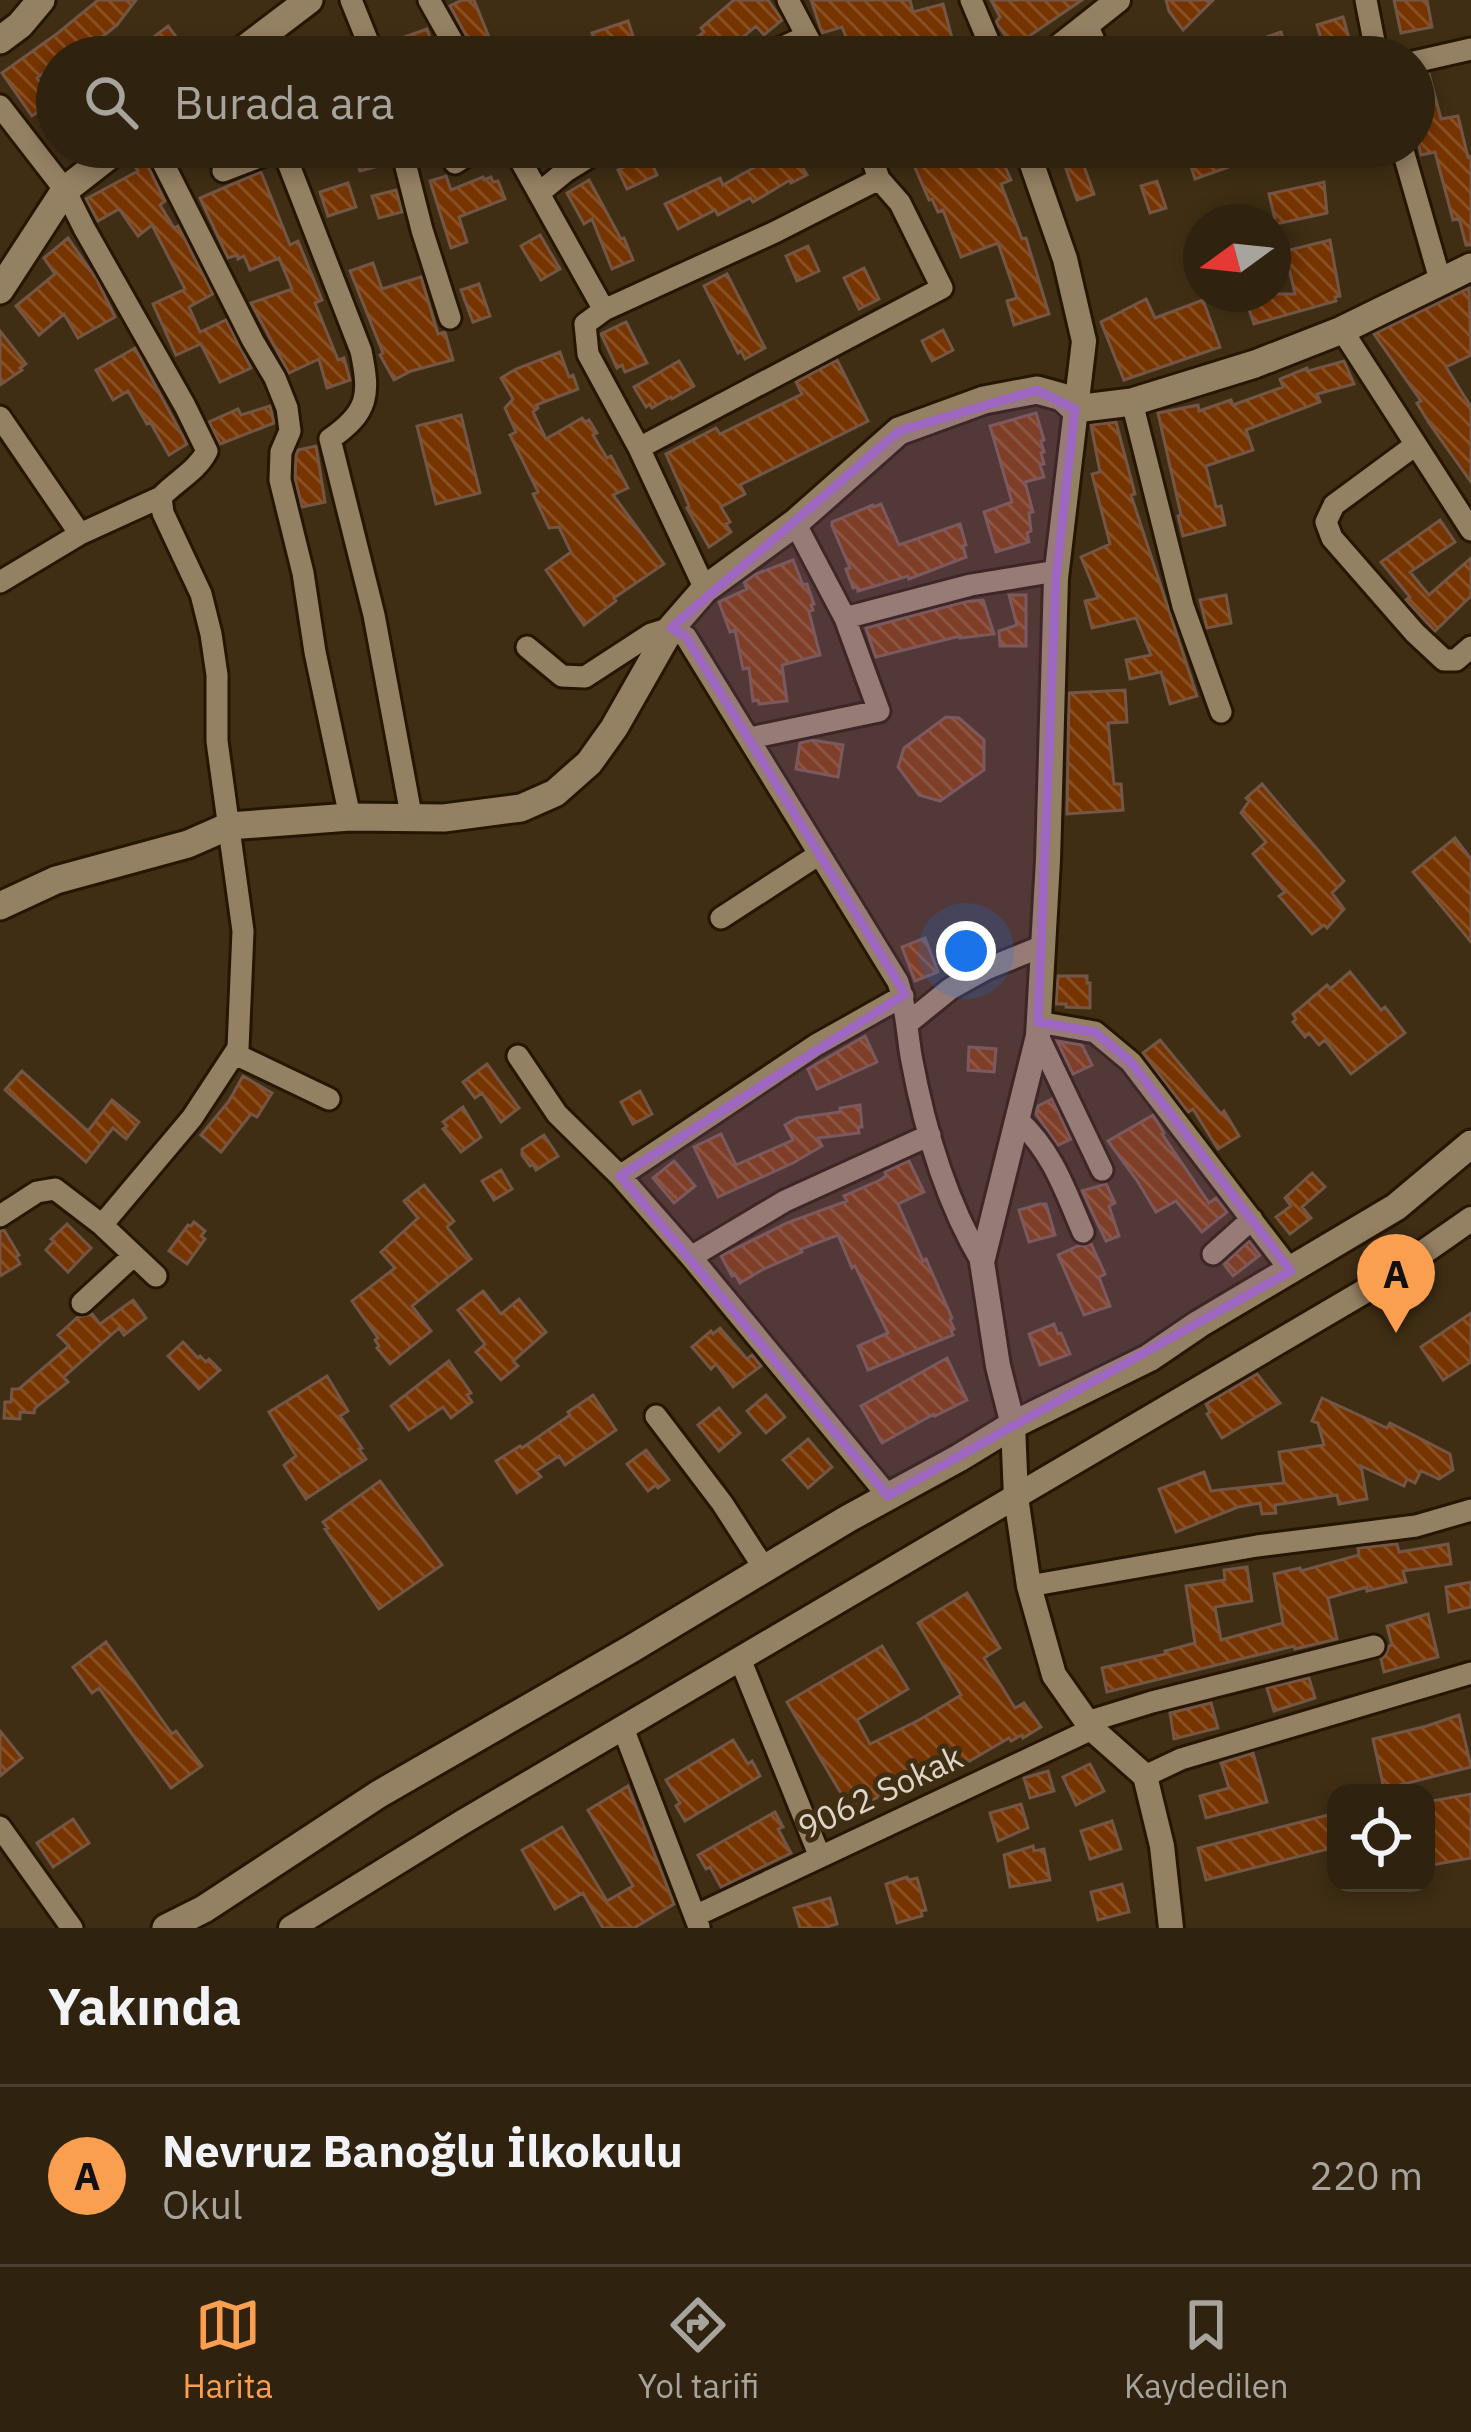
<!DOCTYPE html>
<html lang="tr">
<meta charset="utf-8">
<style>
body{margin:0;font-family:"IBM Plex Sans",sans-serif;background:#372a18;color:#f1f3f6}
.controls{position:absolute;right:36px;bottom:36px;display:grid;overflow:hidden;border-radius:24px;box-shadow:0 6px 18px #0003}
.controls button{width:108px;height:108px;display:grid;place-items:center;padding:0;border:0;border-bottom:3px solid #4a3f2f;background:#2f220f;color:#f1f3f6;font:60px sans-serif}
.compass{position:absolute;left:1183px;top:204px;width:108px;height:108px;border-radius:50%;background:#2f220f;box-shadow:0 6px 18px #0003;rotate:255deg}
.you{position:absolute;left:966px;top:951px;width:42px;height:42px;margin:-30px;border:9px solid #fff;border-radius:50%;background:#1a73e8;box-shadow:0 0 0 18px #1a73e833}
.badge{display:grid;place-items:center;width:78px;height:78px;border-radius:50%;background:#fa9f4f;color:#111;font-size:39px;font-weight:700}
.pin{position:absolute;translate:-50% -99px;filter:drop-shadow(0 3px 6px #0008)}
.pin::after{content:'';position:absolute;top:63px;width:42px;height:36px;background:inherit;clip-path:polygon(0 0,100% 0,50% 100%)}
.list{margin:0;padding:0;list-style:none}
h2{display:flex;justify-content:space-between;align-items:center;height:156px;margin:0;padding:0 48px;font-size:51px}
h2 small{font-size:39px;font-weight:400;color:#a7a49e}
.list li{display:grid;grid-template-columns:78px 1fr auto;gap:36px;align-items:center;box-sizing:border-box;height:180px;padding:0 48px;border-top:3px solid #4a3f2f}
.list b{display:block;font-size:45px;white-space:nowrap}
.list p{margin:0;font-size:39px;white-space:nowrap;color:#a7a49e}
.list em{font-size:39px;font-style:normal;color:#a7a49e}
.icon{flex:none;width:66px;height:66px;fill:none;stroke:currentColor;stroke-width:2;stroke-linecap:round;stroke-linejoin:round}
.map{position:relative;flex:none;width:1471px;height:1928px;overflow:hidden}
.search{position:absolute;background:#2f220f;box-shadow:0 6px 18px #0003;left:36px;right:36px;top:36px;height:132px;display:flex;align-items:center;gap:30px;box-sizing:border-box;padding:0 42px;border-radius:66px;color:#a7a49e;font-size:45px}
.sheet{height:336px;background:#2f220f}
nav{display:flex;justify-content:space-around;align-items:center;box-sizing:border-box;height:168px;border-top:3px solid #4a3f2f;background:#2f220f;font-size:33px;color:#a7a49e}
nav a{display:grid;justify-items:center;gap:6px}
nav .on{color:#fa9f4f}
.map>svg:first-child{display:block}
</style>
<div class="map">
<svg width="1471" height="1928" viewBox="0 0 1471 1928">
<defs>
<pattern id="building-back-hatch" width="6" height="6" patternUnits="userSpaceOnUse" patternTransform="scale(3)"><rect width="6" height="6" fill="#763400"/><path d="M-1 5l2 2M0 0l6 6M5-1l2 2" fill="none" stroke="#895024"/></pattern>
</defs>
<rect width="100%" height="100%" fill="#3f2e14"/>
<!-- building -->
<path fill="url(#building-back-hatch)" stroke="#745646" stroke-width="3" d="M98 0H136L117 25 90 47 85 49 81 44 64 57H57V63L37 78 53 101 32 116 2 73 58 33Z
M462 0H474L495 52 485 57H478L450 6Z
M734 0H768L782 20 764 35 756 26 719 57H670L704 32 701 28Z
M811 0H910L913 12 943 4 957 57H854L842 27 822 33Z
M991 0H1082L1013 47 996 22 1000 17Z
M1166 0H1213L1183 30 1169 11Z
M1394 0H1427L1432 27 1401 33Z
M1343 17 1352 49 1329 55 1328 51 1325 52 1317 25Z
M628 21 640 57H600L592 33Z
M168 26 186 50 178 57H164L151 39Z
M427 29 437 57H389L385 44Z
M1281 32 1287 51 1284 52 1286 57H1216V54Z
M1429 74 1441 119 1458 116 1468 157 1471 156V245H1466L1459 218 1453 220 1435 152 1421 155 1414 122V78Z
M353 147H386L390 163 360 171Z
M790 147 807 175 791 183 790 180 753 202 750 198 718 215 715 210 678 229 665 204 720 178 723 185Z
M906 147H996L1011 180 1001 184 1022 239 1026 238 1049 314 1014 325 1007 301 1017 298 998 243 961 257 943 210 938 212 932 199 929 200Z
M1052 147H1077L1094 194 1077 200 1064 163 1059 164Z
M1185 147H1276V150L1195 179Z
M648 155 657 175 627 189 618 170Z
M144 158 165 201 160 205 174 228 178 226 213 294 189 307 200 332 226 320 251 368 220 382 201 344 176 355 153 304 185 289 152 225 138 236 119 209 98 221 86 199 138 171 134 165Z
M261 172 290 245 298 241 322 300 315 303 338 360 344 358 350 380 327 388 319 359 289 373 251 303 292 289 279 258 250 270 244 256 238 259 237 255 228 258 200 198Z
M446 176 451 190 483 177 484 180 491 177 493 182 498 181 505 199 459 217 467 242 451 248 430 181Z
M589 180 621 239 624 238 633 260 612 269 592 219 584 224 567 193Z
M1157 181 1166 208 1150 213 1141 186Z
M1324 182 1327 213 1276 224 1269 194Z
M348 183 356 207 328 216 320 192Z
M396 190 402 212 379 218 372 196Z
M540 235 560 269 541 280 521 246Z
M68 238 97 280 115 317 78 338 64 314 39 335 16 306 55 274 44 258Z
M1330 240 1340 296 1335 297 1336 301 1254 324 1245 298 1259 294H1295L1285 251Z
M808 246 819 271 797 281 786 256Z
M373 263 382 289 421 277 438 334 445 332 453 360 411 371 394 380 380 355 383 353 350 271Z
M864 268 879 299 859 309 844 278Z
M727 274 765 348 745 359 741 351 738 353 704 286Z
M479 284 490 316 473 322 461 290Z
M1469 288 1471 355 1446 367 1471 407V482L1429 423 1417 403 1421 401 1374 334Z
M1146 299 1155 318 1203 300 1220 347 1124 380 1101 322Z
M626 322 647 363 625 372 622 365 617 368 601 334Z
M943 330 953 350 932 361 922 341Z
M0 331 26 364 20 368 22 370 0 385Z
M135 348 187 444 169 455 150 422 147 424 128 391 113 400 96 370Z
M560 352 569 377 573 375 578 389 536 405 538 408 533 412 546 439 582 418 585 422 589 420 597 433 593 435 607 458 611 456 628 488 613 495 664 564 614 598 616 601 584 625 546 570 571 552 559 527 549 528 533 494 538 492 510 435 516 432 505 408 513 399 501 378 516 369Z
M837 360 868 421 740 485 745 494 721 507 730 522 726 524 731 532 709 547 687 508 689 506 666 454 716 428 720 434 802 394 796 382Z
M679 361 694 386 672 399 671 397 652 408 650 404 646 407 634 387Z
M1344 361 1354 384 1317 394 1320 402 1246 430 1253 450 1206 466 1216 507 1221 506 1225 525 1183 536 1178 516 1181 515 1158 413 1198 405 1199 411 1231 400 1233 405 1283 387 1280 379 1307 368 1308 371Z
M270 406 274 423 220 444 209 422 238 409 241 415Z
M1036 413 1044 440 1041 441 1044 452 1041 453 1044 464 1040 465 1044 477 1025 482 1033 512 1029 513 1031 531 1027 533 1029 542 996 552 984 512 1012 502 990 426Z
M461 415 480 493 436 504 417 426Z
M1116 422 1135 494 1131 495 1197 696 1170 704 1161 672 1130 679 1126 660 1151 655 1136 618 1092 628 1085 601 1098 598 1081 557 1110 544 1092 474 1100 472 1091 425Z
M316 446 325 502 302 507 295 478 296 455 298 450Z
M881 504 899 545 960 524 966 545 963 546 966 557 909 579 908 576 858 591 857 587 853 588 846 569 850 568 832 526V522L873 505 874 507Z
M1440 520 1455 542 1410 572 1429 595 1471 558V596L1435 631 1406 600 1410 597 1381 562Z
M793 560 803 585 807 584 814 604 811 605 813 610 809 612 820 655 782 665 787 701 759 704 758 700 753 701 749 668 743 669 735 630 730 632 719 602 747 589 744 582 756 574Z
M1009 595H1026V646H1000L999 631 1017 625Z
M1226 595 1231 623 1207 628 1200 600Z
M983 600 994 634 960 638V636L876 657 874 652 866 628 964 602Z
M1125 690 1127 722 1108 723 1114 784H1121L1123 810 1067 814 1069 693Z
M946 717 959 718 984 740V770L940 801 919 795 898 767 904 748Z
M812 740 843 745 838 777 796 769 800 743Z
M1262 784 1344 881 1332 893 1344 909 1327 928 1324 925 1312 934 1279 896 1285 892 1253 854 1266 842 1241 813 1249 801 1246 798Z
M1455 838 1471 859V942L1413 872Z
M925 938 938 972 915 981 902 947Z
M1350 972 1381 1010 1385 1007 1405 1033 1351 1074 1325 1040 1319 1045 1309 1033 1305 1037 1293 1022 1296 1019 1293 1014 1327 985 1330 989Z
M1058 976H1087V983H1090V1008L1066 1007V1004H1056Z
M865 1036 877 1062 817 1089 808 1069Z
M1160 1040 1221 1114 1224 1111 1239 1136 1218 1149 1193 1109 1188 1112 1143 1053Z
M1057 1041 1082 1045 1092 1065 1073 1074Z
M969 1047 996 1049 994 1072 968 1070Z
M487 1064 519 1108 501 1122 482 1093 475 1098 463 1082Z
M22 1071 88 1131 112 1100 139 1122 126 1139 113 1128 86 1162 5 1090Z
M243 1076 272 1093 257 1117 251 1114 221 1152 201 1135 229 1101Z
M640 1091 652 1114 633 1124 621 1102Z
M1052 1099 1071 1139 1058 1145 1036 1114 1038 1106Z
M860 1105 862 1127H858L859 1133 818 1138 822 1146 793 1163 718 1197 694 1147 721 1134 736 1165 793 1140 785 1125 797 1118 840 1112V1108Z
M463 1107 481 1137 461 1152 443 1129 447 1126 443 1122Z
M1153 1115 1164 1133 1162 1134 1209 1203 1216 1198 1227 1212 1202 1232 1176 1201 1156 1212 1138 1182 1108 1141Z
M544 1135 558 1156 536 1170 533 1164 530 1166 522 1155V1149Z
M674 1161 695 1186 674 1203 653 1178Z
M909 1161 924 1192 898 1204 923 1261 926 1259 952 1318 950 1320 954 1329 951 1331 953 1335 868 1370 858 1346 888 1333 855 1266 852 1268 838 1235 801 1249 802 1252 762 1270 740 1283 735 1274 732 1276 721 1256 787 1223 847 1201 844 1196 880 1180 886 1176 885 1172Z
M501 1170 512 1189 494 1200 482 1181Z
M1312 1173 1325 1187 1302 1207 1311 1218 1290 1234 1276 1217 1291 1206 1285 1198Z
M1106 1184 1115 1203 1109 1206 1119 1236 1106 1241 1082 1191Z
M424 1185 454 1221 447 1227 471 1259 412 1306 431 1331 390 1364 377 1348 379 1346 375 1340 378 1338 352 1301 395 1268 381 1252 418 1218 404 1201Z
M1040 1204H1046L1055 1235 1029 1242 1019 1210Z
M194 1222 205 1231 201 1236 205 1239 187 1264 169 1251 188 1225 191 1226Z
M67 1224 91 1248 68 1272 46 1250 54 1241 51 1239Z
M4 1230 19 1255 16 1257 20 1264 0 1276V1231Z
M1249 1241 1260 1255 1233 1276 1224 1264Z
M1091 1244 1105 1274 1099 1277 1110 1306 1084 1315 1058 1255 1078 1246Z
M483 1291 501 1314 519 1299 546 1332 513 1361 518 1366 501 1380 476 1352 485 1344 458 1310Z
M133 1300 146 1318 124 1335 119 1328 64 1377 68 1382 35 1408 34 1413 20 1412V1419L4 1418 5 1402H11L12 1389H19L69 1346 58 1335 78 1317 92 1314 100 1324Z
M1471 1313V1362L1443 1380 1421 1347Z
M1054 1324 1058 1334 1061 1333 1070 1354 1040 1365 1029 1334Z
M720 1328 747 1359 752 1355 761 1366 733 1387 716 1364 711 1369 692 1347 711 1331 713 1334Z
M183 1342 198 1358 200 1356 206 1362 209 1359 220 1370 199 1389 168 1356Z
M947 1358 967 1400 935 1416 934 1414 882 1443 861 1406Z
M449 1361 471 1393 467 1395 472 1402 451 1418 443 1407 409 1430 391 1406Z
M1257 1374 1280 1403 1222 1438 1207 1414 1210 1412 1206 1404Z
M327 1376 348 1411 340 1416 362 1448 359 1449 366 1459 306 1499 284 1465 296 1456 269 1412Z
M593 1395 616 1430 565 1465 559 1456 536 1471 541 1477 517 1493 496 1461 520 1446 522 1448 570 1415 568 1412Z
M766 1395 785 1417 766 1433 747 1411Z
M1322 1398 1387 1428 1390 1423 1450 1454 1453 1470 1439 1479 1421 1471 1415 1483 1407 1479 1404 1486 1361 1466 1367 1499 1339 1504 1337 1495 1275 1505 1276 1513 1262 1514 1260 1503 1238 1507 1176 1532 1159 1489 1204 1472 1211 1491 1284 1483 1279 1452 1324 1445 1318 1423 1312 1421Z
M719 1408 740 1433 719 1451 698 1425Z
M808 1439 832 1467 808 1488 783 1460Z
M646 1450 669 1480 658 1488 656 1485 648 1491 627 1464Z
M380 1481 442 1565 379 1609 325 1529 328 1528 323 1522Z
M1397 1544 1399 1552 1448 1544 1451 1564 1403 1571 1406 1582 1367 1591V1587L1328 1598 1337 1639 1295 1649 1294 1646 1107 1692 1102 1668 1166 1654 1165 1651 1195 1643 1186 1586 1225 1580 1224 1570 1247 1567 1252 1601 1215 1607 1221 1640 1283 1623 1274 1574 1300 1568 1301 1571 1359 1555 1358 1548Z
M1471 1582V1607L1449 1612 1446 1587Z
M967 1593 1000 1648 984 1658 1015 1708 1024 1703 1041 1727 1023 1738 1022 1735 1011 1741 1009 1738 956 1769 949 1756 852 1812 787 1702 882 1646 908 1689 857 1720 870 1744 919 1720 961 1695 918 1623Z
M1428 1614 1438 1657 1384 1672 1381 1659 1385 1656 1389 1646 1392 1645 1387 1626Z
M106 1642 172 1734 176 1731 202 1766 171 1788 99 1688 92 1693 73 1667Z
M1309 1678 1315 1698 1274 1711 1267 1688Z
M1211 1703 1218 1728 1174 1739 1170 1713Z
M1459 1715 1471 1767 1384 1789 1373 1739 1427 1726Z
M0 1731 22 1758 0 1776Z
M733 1740 748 1764 752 1761 760 1776 685 1821 676 1806 680 1803 666 1780Z
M1253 1753 1267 1802 1206 1818 1200 1796 1229 1788 1221 1763Z
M1090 1764 1104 1791 1076 1805 1063 1777Z
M1048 1771 1054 1791 1030 1798 1024 1778Z
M628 1786 674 1904 634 1928H603L583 1893 555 1909 522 1850 562 1827 607 1901 633 1886 588 1810Z
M1471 1794V1858L1426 1866V1802Z
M1021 1804 1028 1828 998 1841 990 1813Z
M775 1812 783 1827 778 1829 791 1853 721 1887 710 1867 706 1869 698 1855Z
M1328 1815 1336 1847 1206 1880 1198 1848Z
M73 1819 89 1843 53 1867 37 1843Z
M1112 1821 1121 1849 1090 1859 1081 1831Z
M1033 1846 1034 1851 1044 1849 1050 1880 1010 1887 1004 1855Z
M907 1877 909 1880 917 1878 926 1910 921 1911 922 1916 897 1923 886 1884Z
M1122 1884 1129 1912 1098 1920 1091 1892Z
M830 1898 837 1924 823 1928H800L794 1908Z"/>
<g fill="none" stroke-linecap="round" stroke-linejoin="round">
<defs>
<path id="minor" d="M351 0 374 57
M429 0 461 57
M788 0 818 57
M971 0 995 57
M1366 0 1377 57
M1087 24 1101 57
M761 57 807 36
M1414 62 1471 49
M0 106 65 190 84 228 185 406 207 451C197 471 176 481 161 497L163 513 201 594 211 634 217 675V741L243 931 238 1048 192 1118 102 1225 55 1189 37 1192 0 1216
M155 147 253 341 275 378 287 408 290 431 281 452 280 480 303 573 315 652 350 817
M282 147 361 351C370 395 369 412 330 439L374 615 412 820
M401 147 422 230 450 318
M513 147 604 310
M1402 147 1441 283
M455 163 479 147
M223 171 283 148
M539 193 566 171 605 147
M1342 330 1471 530
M1132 402 1183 606 1221 712
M0 417 80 534
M1414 446 1334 505 1326 522 1332 538 1415 633 1444 660H1456L1471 647
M639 448 942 288 900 203 879 179 868 147
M0 582 80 534 161 497
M705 589 639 448 588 354 585 324 604 310 775 232 879 179
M845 618 971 585 1057 571
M527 647 562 676 585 677 651 634 671 628 686 637 898 982C906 1006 907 1031 911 1056 924 1127 945 1200 982 1262
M750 738 879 711 845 618 795 523
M721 918 818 855
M1038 1022 1095 1032 1131 1062 1291 1271
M908 1023 950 989 986 969 1043 946
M1038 1036 1102 1170
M235 1054 329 1099
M518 1056 557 1114 620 1176 691 1257 888 1496
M1018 1120C1052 1151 1065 1190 1083 1232
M620 1176 816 1045 903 996
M102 1225 156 1276
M1213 1254 1252 1219
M691 1257 785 1201 930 1135
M82 1303 133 1256
M656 1416 722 1503 764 1568
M1029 1586 1257 1546 1416 1526 1471 1510
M740 1659 820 1857
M1087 1722 1152 1702 1374 1646
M623 1728 699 1927
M1145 1776 1181 1759 1471 1673
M0 1827 72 1928
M695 1916 1092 1729"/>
<path id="tertiary" d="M1046 57 1118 0
M1026 147 1065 259 1084 341 1056 578 1048 860 1038 1036 982 1262 998 1366 1013 1425 1016 1497 1029 1586 1054 1675 1092 1729 1145 1776 1162 1846 1171 1928
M291 1928 461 1823 1382 1281 1471 1219"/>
<path id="secondary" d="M0 40 20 25 41 0
M234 57 309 0
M0 290 65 190 120 147
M0 906 56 880 188 844 229 826 350 817 444 818 521 808 555 793 589 763 614 728 671 628 705 589 795 523 899 431 984 400 1037 390 1062 397 1075 409 1132 402 1255 364 1342 330 1471 267
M166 1928 204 1909 379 1794 631 1649 849 1518 959 1458 1013 1425 1149 1358 1199 1324 1396 1207 1471 1144"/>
</defs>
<!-- minor casing -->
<use href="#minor" stroke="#261600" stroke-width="27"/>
<!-- tertiary casing -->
<use href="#tertiary" stroke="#261600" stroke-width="30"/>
<!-- secondary casing -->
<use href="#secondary" stroke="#261600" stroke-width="33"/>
<!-- minor -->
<use href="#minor" stroke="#948063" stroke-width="21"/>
<!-- tertiary -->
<use href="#tertiary" stroke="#948063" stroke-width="24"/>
<!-- secondary -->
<use href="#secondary" stroke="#948063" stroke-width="27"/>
</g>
<!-- marked area -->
<path fill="#9e67c1" fill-opacity="0.2" stroke="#9e67c1" stroke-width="9" stroke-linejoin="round" d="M1037 390 1075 409 1056 578 1038 1022 1095 1032 1131 1062 1291 1271 888 1496 620 1176 905 994 686 637 671 628 899 431Z"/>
<g text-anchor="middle" stroke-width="10" stroke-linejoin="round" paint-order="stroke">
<!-- street labels -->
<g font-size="33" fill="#e0d5c6" stroke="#3f2e14">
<text transform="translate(880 1792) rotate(-25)" y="12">9062 Sokak</text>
</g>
</g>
</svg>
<div class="controls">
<button><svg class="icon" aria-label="locate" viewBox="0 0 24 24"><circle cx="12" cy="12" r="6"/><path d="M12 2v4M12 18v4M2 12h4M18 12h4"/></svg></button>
</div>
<svg class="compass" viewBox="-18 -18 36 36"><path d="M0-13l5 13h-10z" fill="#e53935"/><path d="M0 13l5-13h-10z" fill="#a7a49e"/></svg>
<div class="you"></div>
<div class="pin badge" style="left:1396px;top:1333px">A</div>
<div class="search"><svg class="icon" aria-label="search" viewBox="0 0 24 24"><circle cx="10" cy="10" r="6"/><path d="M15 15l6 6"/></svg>Burada ara</div>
</div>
<section class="sheet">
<h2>Yakında<small></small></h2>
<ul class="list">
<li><span class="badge">A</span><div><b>Nevruz Banoğlu İlkokulu</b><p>Okul</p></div><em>220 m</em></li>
</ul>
</section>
<nav>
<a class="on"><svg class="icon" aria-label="map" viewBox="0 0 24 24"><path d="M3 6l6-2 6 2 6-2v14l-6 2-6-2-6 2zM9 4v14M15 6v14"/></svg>Harita</a>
<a><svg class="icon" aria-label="directions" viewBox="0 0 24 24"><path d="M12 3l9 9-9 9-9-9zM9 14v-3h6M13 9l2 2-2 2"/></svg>Yol tarifi</a>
<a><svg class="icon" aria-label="saved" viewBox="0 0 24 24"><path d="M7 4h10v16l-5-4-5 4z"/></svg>Kaydedilen</a>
</nav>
